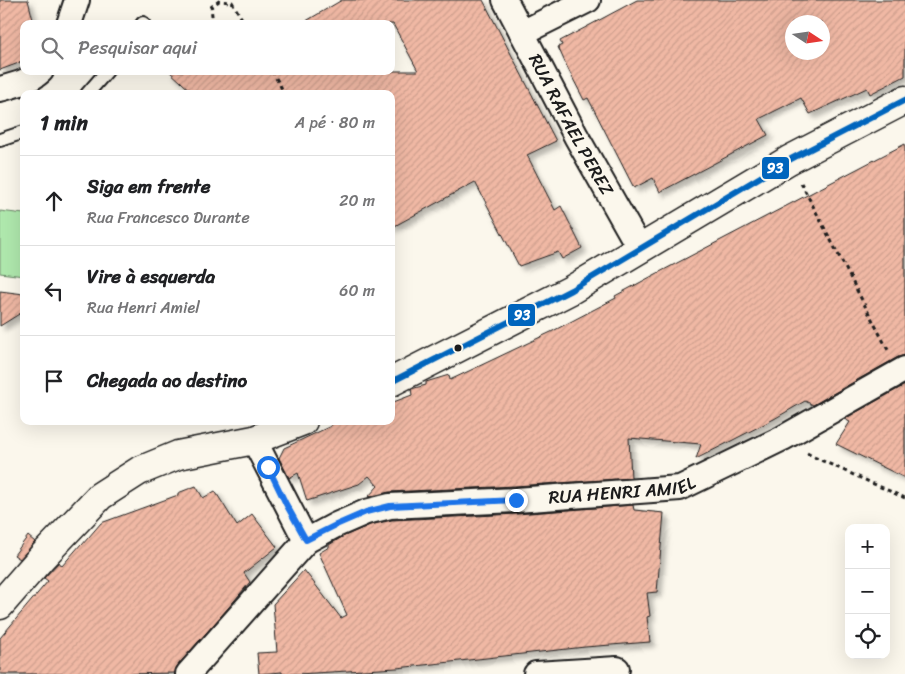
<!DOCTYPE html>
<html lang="pt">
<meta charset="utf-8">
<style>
body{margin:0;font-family:Sriracha,sans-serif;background:#f6f6f6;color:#202124}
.controls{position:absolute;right:15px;bottom:15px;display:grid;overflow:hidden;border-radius:10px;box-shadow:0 5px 20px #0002}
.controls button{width:45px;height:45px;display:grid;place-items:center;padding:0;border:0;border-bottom:1px solid #e0e0e0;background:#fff;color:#202124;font:25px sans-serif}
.compass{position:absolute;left:785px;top:15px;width:45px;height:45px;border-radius:50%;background:#fff;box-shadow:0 5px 20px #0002;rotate:102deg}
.stop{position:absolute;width:15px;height:15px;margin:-11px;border:4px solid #1a73e8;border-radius:50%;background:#fff}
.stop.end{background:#1a73e8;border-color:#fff;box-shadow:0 1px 5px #0008}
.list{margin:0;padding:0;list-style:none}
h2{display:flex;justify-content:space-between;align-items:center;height:65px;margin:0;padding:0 20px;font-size:21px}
h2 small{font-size:16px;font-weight:400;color:#757577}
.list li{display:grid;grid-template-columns:32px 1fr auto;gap:15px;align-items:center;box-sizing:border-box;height:90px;padding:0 20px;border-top:1px solid #e0e0e0}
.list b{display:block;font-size:19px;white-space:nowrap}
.list p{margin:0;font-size:16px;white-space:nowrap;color:#757577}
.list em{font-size:16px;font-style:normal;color:#757577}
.icon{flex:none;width:28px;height:28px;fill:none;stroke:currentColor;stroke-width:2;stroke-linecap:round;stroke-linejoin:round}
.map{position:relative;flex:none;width:905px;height:674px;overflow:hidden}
.search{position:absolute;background:#fff;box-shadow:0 5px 20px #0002;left:20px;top:20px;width:375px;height:55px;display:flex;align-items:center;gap:12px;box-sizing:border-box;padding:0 18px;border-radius:10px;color:#757577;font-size:19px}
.panel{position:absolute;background:#fff;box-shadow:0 5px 20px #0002;left:20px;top:90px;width:375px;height:335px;border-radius:10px}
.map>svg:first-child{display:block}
</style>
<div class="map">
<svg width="905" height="674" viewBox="0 0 905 674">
<defs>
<pattern id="building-hatch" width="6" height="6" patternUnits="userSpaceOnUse" patternTransform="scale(1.25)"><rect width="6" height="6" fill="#f0b8a4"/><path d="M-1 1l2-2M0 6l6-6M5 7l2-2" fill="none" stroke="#cd9e8d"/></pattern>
<filter id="shadow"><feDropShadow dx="4.5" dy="4.5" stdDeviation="2.5" flood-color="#0004"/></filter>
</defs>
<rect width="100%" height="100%" fill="#fbf7ec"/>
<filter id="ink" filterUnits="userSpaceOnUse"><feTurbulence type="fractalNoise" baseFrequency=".02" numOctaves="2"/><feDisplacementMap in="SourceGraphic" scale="10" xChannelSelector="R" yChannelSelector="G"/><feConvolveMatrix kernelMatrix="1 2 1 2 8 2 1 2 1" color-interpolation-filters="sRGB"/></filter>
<g filter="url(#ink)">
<!-- garden -->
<path fill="#afe8ad" stroke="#668264" d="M0 211 24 214V276L0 273Z"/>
<!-- building -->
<path fill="url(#building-hatch)" stroke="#1c1c1c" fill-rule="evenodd" filter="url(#shadow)" d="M0 0H28L34 24H24V61L0 70Z
M342 0H483L556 141 527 155 555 210 561 206 582 248 562 259 558 252 519 266 475 182 391 228V94H194L169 71H418L393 24H301Z
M637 0H905V76L870 94 867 88 810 114 801 98 759 119 768 135 660 192 653 178 634 188 588 98 584 100 568 69 558 47 562 45 560 41ZM792 22H822V52H792Z
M905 144V355L898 357 813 405 805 401 774 419 696 459 701 444 629 438 631 478 515 486 389 492 368 497 378 486 369 476 359 484 307 501 298 473 289 478 279 458 284 448 331 426 330 421H391V403L412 395 411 389 426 385V382L449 375 450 380 551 332 616 298 615 296 654 275Z
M0 291 24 294V311L0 326Z
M905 385V478L836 444 850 422 844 419Z
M196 486 203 498 215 491 237 526 252 514 277 547 244 573 250 582 229 607 178 665 175 673 124 674H0V638L48 581 44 578 59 562 62 566 81 544 82 545 101 523 178 495V493Z
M633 505 634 510 664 513 657 592 647 593 650 616 647 617 650 642 585 647 397 668 298 674H282V672L259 674 257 653 277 652 273 604 304 570 341 618 347 615 319 553 329 547V545L342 537 370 525 392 520 517 514Z
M28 536 35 542 20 559 14 555Z"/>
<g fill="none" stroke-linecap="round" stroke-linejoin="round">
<defs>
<path id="lane" d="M142 24 143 23
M87 94 107 71
M0 140 24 132"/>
<g id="street">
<path id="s1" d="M505 0 576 136 640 249"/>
<path d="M69 24 77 0"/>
<path d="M522 33 588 0"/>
<path d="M0 89C15 85 29 82 41 71"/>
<path id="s2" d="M306 541 336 525 366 512 390 506 516 500 680 488 783 438 905 369"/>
<path d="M188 674 306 541 254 440"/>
<path d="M536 674 617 669"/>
</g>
<path id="secondary" d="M391 382 571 290 789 160 905 100
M0 605 42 557 100 496 139 471 178 455 254 440 303 421"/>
</defs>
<!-- lane casing -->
<use href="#lane" stroke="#1c1c1c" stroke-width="16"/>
<!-- street casing -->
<use href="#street" stroke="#1c1c1c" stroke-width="28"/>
<!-- secondary casing -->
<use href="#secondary" stroke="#1c1c1c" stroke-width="31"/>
<!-- path -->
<path stroke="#1c1c1c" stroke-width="3" stroke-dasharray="4 4" stroke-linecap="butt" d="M213 24 211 7 219 1 232 2 245 24
M272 71 285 94
M801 183 888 350
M807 453 814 457 905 498"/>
<!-- lane -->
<use href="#lane" stroke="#fbf7ec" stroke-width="12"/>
<!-- street -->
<use href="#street" stroke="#fbf7ec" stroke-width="24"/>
<!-- secondary -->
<use href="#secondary" stroke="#fbf7ec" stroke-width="28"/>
<defs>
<path id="bus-1" d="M391 382 571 290 789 160 905 100"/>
</defs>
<!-- bus-1 casing -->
<use href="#bus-1" stroke="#fbf7ec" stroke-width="10"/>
<!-- bus-1 -->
<use href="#bus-1" stroke="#0065bd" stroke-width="6"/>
</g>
</g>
<g fill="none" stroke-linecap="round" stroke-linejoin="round" filter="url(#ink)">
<!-- route -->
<path stroke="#1a73e8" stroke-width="6" d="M268 467 286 504 306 540 336 525 366 512 390 506 516 500"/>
</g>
<!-- markers -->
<circle fill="#1c1c1c" stroke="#fbf7ec" stroke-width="2" cx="458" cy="348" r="4.5"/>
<g text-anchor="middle" stroke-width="4.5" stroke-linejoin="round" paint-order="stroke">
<!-- street labels -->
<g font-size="18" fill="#1c1c1c" stroke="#fbf7ec">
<text dy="6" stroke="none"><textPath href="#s1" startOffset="141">RUA RAFAEL PEREZ</textPath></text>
<text dy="6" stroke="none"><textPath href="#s2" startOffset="324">RUA HENRI AMIEL</textPath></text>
</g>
</g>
<g stroke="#fbf7ec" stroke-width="2">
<rect x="761" y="156" width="29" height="24" rx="5" fill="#0065bd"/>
<rect x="507" y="303" width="29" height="24" rx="5" fill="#0065bd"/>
</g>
<g font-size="14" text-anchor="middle" font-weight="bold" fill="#fff">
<text x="775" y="173">93</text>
<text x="522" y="320">93</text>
</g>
</svg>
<div class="controls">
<button>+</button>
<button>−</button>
<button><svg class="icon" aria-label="locate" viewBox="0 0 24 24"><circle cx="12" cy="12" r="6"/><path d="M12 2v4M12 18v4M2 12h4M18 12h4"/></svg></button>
</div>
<svg class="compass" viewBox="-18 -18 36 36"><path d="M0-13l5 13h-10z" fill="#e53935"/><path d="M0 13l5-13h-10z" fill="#757577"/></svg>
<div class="stop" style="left:268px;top:467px"></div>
<div class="stop end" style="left:516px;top:500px"></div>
<div class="search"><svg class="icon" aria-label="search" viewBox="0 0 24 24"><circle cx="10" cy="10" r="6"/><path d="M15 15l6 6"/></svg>Pesquisar aqui</div>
<section class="panel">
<h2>1 min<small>A pé · 80 m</small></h2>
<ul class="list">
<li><svg class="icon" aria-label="ahead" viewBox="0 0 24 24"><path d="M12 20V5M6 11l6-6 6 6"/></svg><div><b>Siga em frente</b><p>Rua Francesco Durante</p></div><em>20 m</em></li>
<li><svg class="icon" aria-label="left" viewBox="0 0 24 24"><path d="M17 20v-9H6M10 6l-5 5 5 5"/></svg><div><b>Vire à esquerda</b><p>Rua Henri Amiel</p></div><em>60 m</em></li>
<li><svg class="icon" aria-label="arrive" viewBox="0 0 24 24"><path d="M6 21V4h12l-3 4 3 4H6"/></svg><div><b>Chegada ao destino</b></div></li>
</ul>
</section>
</div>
